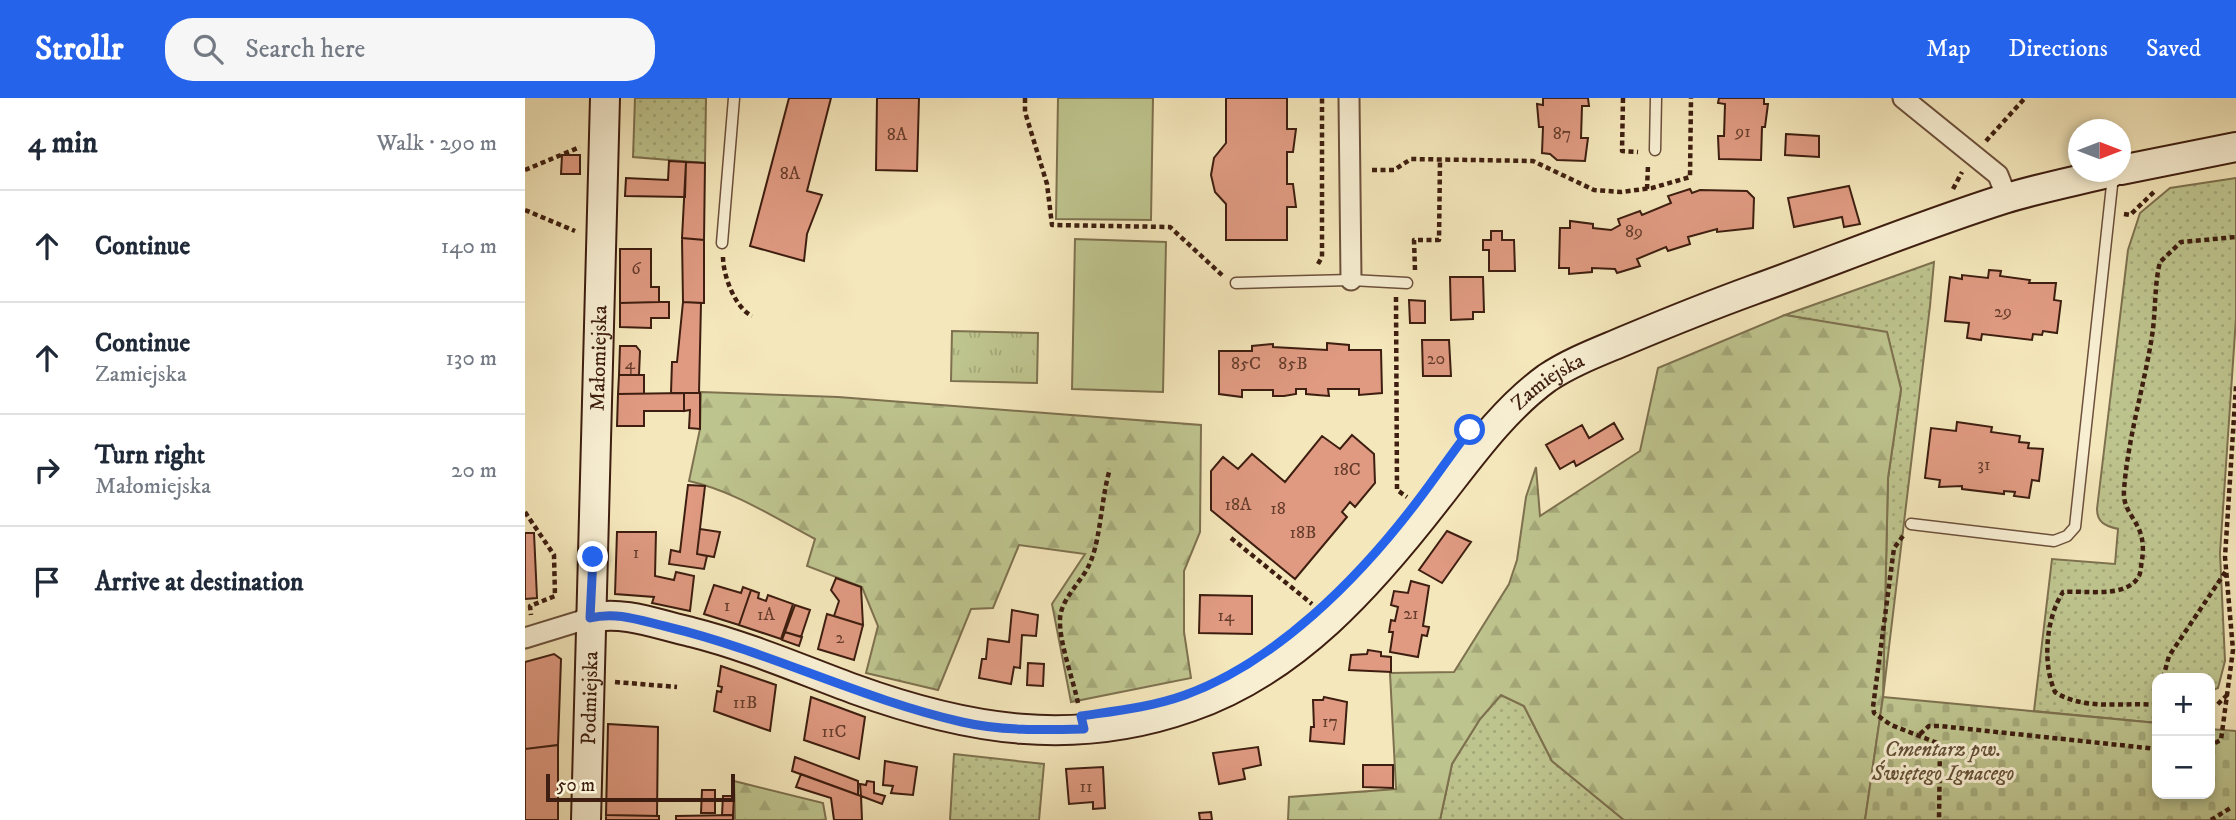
<!DOCTYPE html>
<meta charset="utf-8">
<style>
body{margin:0;font-family:"IM FELL DW Pica",serif;background:#f6f6f7;color:#1f2937}
.controls{position:absolute;right:21px;bottom:21px;display:grid;overflow:hidden;border-radius:14px;box-shadow:0 4px 10px #0003}
.controls button{width:63px;height:63px;display:grid;place-items:center;padding:0;border:0;border-bottom:2px solid #e0e1e3;background:#fff;color:#1f2937;font:35px sans-serif}
.compass{position:absolute;left:1543px;top:21px;width:63px;height:63px;border-radius:50%;background:#fff;box-shadow:0 4px 10px #0003;rotate:90deg}
.scale{position:absolute;left:21px;bottom:18px;width:189px;box-sizing:border-box;padding-left:7px;border:4px solid #3e1e10;border-top:0;font-size:19px;line-height:24px;white-space:nowrap;color:#3e1e10;-webkit-text-stroke:5px #f8efd3;paint-order:stroke}
.stop{position:absolute;width:21px;height:21px;margin:-16px;border:5px solid #2563eb;border-radius:50%;background:#fff}
.stop.end{background:#2563eb;border-color:#fff;box-shadow:0 2px 7px #0008}
.list{margin:0;padding:0;list-style:none}
h2{display:flex;justify-content:space-between;align-items:center;height:91px;margin:0;padding:0 28px;font-size:30px}
h2 small{font-size:23px;font-weight:400;color:#747a83}
.list li{display:grid;grid-template-columns:46px 1fr auto;gap:21px;align-items:center;box-sizing:border-box;height:112px;padding:0 28px;border-top:2px solid #e0e1e3}
.list b{display:block;font-size:26px;white-space:nowrap}
.list p{margin:0;font-size:23px;white-space:nowrap;color:#747a83}
.list em{font-size:23px;font-style:normal;color:#747a83}
.icon{flex:none;width:38px;height:38px;fill:none;stroke:currentColor;stroke-width:2;stroke-linecap:round;stroke-linejoin:round}
.map{position:relative;flex:none;width:1711px;height:722px;overflow:hidden}
header{display:flex;align-items:center;gap:42px;box-sizing:border-box;height:98px;padding:0 35px;background:#2563eb;color:#fff}
header strong{font-size:33px}
nav{display:flex;gap:38px;margin-inline-start:auto;font-size:24px}
.search{width:490px;height:63px;background:#f6f6f7;display:flex;align-items:center;gap:18px;box-sizing:border-box;padding:0 24px;border-radius:28px;color:#747a83;font-size:26px}
main{display:flex}
aside{flex:1;background:#fff}
.map>svg:first-child{display:block}
</style>
<header>
<strong>Strollr</strong>
<div class="search"><svg class="icon" aria-label="search" viewBox="0 0 24 24"><circle cx="10" cy="10" r="6"/><path d="M15 15l6 6"/></svg>Search here</div>
<nav><a>Map</a><a>Directions</a><a>Saved</a></nav>
</header>
<main>
<aside>
<h2>4 min<small>Walk · 290 m</small></h2>
<ul class="list">
<li><svg class="icon" aria-label="ahead" viewBox="0 0 24 24"><path d="M12 20V5M6 11l6-6 6 6"/></svg><div><b>Continue</b></div><em>140 m</em></li>
<li><svg class="icon" aria-label="ahead" viewBox="0 0 24 24"><path d="M12 20V5M6 11l6-6 6 6"/></svg><div><b>Continue</b><p>Zamiejska</p></div><em>130 m</em></li>
<li><svg class="icon" aria-label="right" viewBox="0 0 24 24"><path d="M7 20v-9h11M14 6l5 5-5 5"/></svg><div><b>Turn right</b><p>Małomiejska</p></div><em>20 m</em></li>
<li><svg class="icon" aria-label="arrive" viewBox="0 0 24 24"><path d="M6 21V4h12l-3 4 3 4H6"/></svg><div><b>Arrive at destination</b></div></li>
</ul>
</aside>
<div class="map">
<svg width="1711" height="722" viewBox="0 0 1711 722">
<defs>
<pattern id="grass-dots" width="8" height="8" patternUnits="userSpaceOnUse" patternTransform="scale(1.75)"><rect width="8" height="8" fill="#bec48e"/><path d="M2 2h.1M6 6h.1" fill="none" stroke="#a4a879" stroke-width="1.8" stroke-linecap="round"/></pattern>
<pattern id="forest-firs" width="22" height="20" patternUnits="userSpaceOnUse" patternTransform="scale(1.75)"><rect width="22" height="20" fill="#bec48e"/><path d="M5 1l3.5 6h-7zM16 11l3.5 6h-7z" fill="#a4a879"/></pattern>
<pattern id="cemetery-stones" width="16" height="16" patternUnits="userSpaceOnUse" patternTransform="scale(1.75)"><rect width="16" height="16" fill="#bec48e"/><path d="M2 7V4a2 2 0 0 1 4 0v3zM10 15v-3a2 2 0 0 1 4 0v3z" fill="#a4a879"/></pattern>
<pattern id="park-tufts" width="24" height="20" patternUnits="userSpaceOnUse" patternTransform="scale(1.75)"><rect width="24" height="20" fill="#bec48e"/><path d="M3 7l-1-3M5 7V3M7 7l1-3M15 17l-1-3M17 17v-4M19 17l1-3" fill="none" stroke="#a4a879"/></pattern>
</defs>
<rect width="100%" height="100%" fill="#f4e7bb"/>
<filter id="stains"><feTurbulence type="fractalNoise" baseFrequency=".00286" numOctaves="4"/><feColorMatrix values="0 0 0 0 .2 0 0 0 0 .09 0 0 0 0 .02 0 0 0 .5 -.17"/></filter>
<radialGradient id="worn" r=".72"><stop offset=".6" stop-color="#630" stop-opacity="0"/><stop offset="1" stop-color="#630" stop-opacity=".3"/></radialGradient>
<!-- grass -->
<path fill="url(#grass-dots)" stroke="#7e714f" stroke-width="2" d="M110 0H181L180 65 108 59Z
M1711 80V220L1695 455 1700 563 1693 590 1685 593V580H1632V625L1509 613 1527 461 1590 466 1593 431C1581 428 1572 425 1572 411L1603 152 1615 115 1645 90Z
M1409 164 1405 208 1358 599 1363 380 1376 291 1362 235 1260 217Z
M976 597 999 608 1027 663 1099 722H915L927 666 955 621Z
M429 656 519 666 514 722H425Z"/>
<!-- forest -->
<path fill="url(#forest-firs)" stroke="#7e714f" stroke-width="2" d="M1260 217 1362 234 1376 291 1363 380 1358 599 1340 722H1099L1027 663 999 608 976 597 955 621 927 666 915 722H763L764 699 871 691 865 575 929 574 984 486 992 462 1001 399 1011 369 1015 418 1115 353 1133 270Z
M176 294 313 299 676 327 675 434 659 473V534L666 580 546 604 527 506 560 456 494 447 468 510 446 511 413 592 341 575 353 528 337 489 282 468 290 441C250 420 209 393 164 383L175 331Z
M209 683 298 705 301 722H210Z"/>
<!-- cemetery -->
<path fill="url(#cemetery-stones)" stroke="#7e714f" stroke-width="2" d="M1358 599 1632 625V696H1685V631L1711 633V722H1340Z"/>
<!-- park -->
<path fill="url(#park-tufts)" stroke="#7e714f" stroke-width="2" d="M427 233 513 235 512 285 426 283Z"/>
<!-- garden -->
<path fill="#bec48e" stroke="#7e714f" stroke-width="2" d="M533 0H628L626 122 531 121Z
M550 141 641 144 638 294 547 291Z"/>
<!-- building -->
<path fill="#df9a81" stroke="#3e1e10" stroke-width="2" d="M264 0H306L282 93 297 97 282 136 279 163 225 148Z
M352 0H394L392 73 351 72Z
M701 0H762V31H771L768 54H762V86H768L771 109H762V142H701V106L690 94 686 77 689 60 701 45Z
M1018 0H1063L1064 8H1057L1056 40H1063L1060 63 1032 62 1025 56 1017 55 1018 29H1014L1012 6 1018 7Z
M1194 0H1239V6H1243L1240 29H1237L1236 62 1194 61 1193 38H1199L1200 6 1193 5Z
M1261 36 1294 38V59L1260 57Z
M37 57H55V76H36Z
M144 63 161 64 160 99 100 98 101 80 143 82Z
M161 64 180 65 179 142 157 140Z
M1324 88 1335 126 1319 129 1317 119 1269 129 1263 100Z
M1165 91 1167 95 1175 92 1222 93 1229 100 1228 130 1192 134V131L1163 139 1165 146 1143 153 1141 149 1112 161 1115 168 1092 175 1090 171 1067 170V174L1044 176V170H1034L1035 130H1045V123L1068 126V130L1086 132 1095 127 1093 121 1115 113 1117 117 1146 105 1143 98Z
M966 133H977V142H989L990 173H964V152H958V142H966Z
M157 140 179 142V205L158 204Z
M95 151H126V189H134V204L95 205Z
M1464 172 1476 173 1475 178 1505 182 1504 185H1531L1529 202 1536 203 1532 235 1518 233 1517 237 1508 236 1507 242 1457 236 1456 242 1442 240 1444 225 1420 223 1425 179 1437 181V177L1463 180Z
M925 179H958L959 214H948V221L926 222Z
M884 202 900 203V225H885Z
M134 204H144V220H126V230L95 229V205Z
M158 204 176 205 174 295H146L147 264H152Z
M897 242H924L926 278H898Z
M802 245 824 247V252H856L857 295 834 297V291H803L804 298 792 297 781 296V291H771V296L759 298H748V292H717V299L694 296V253H727V248L748 246V249L802 252Z
M95 248H111L115 253 114 277H94Z
M94 277H119V296H93Z
M159 295V313H119V328H92L93 296Z
M159 295H175V331L164 330 165 312 159 313Z
M1432 324 1467 329 1466 334 1495 338 1494 344 1504 345 1503 350 1518 351 1514 383 1507 382 1504 400 1489 398 1490 394 1479 393V396L1437 391V388L1414 389 1415 382 1400 380 1406 330 1431 333Z
M1089 325 1098 341 1051 368 1049 363 1035 371 1021 347 1057 327 1064 340Z
M827 337 849 356 850 385 830 409 825 404 817 414 822 419 770 481 686 412V373L698 359 713 371 727 356 760 384 797 338 815 351Z
M163 387 180 388 172 456 182 458 179 471 144 466 146 452 155 454Z
M175 431 195 434 189 459 172 456Z
M922 433 946 444 917 485 894 472Z
M92 434H131L130 478 149 482 151 474 169 478 165 513 127 505 129 499 90 496Z
M0 435H9L12 500 0 501Z
M311 480 336 489 338 527 309 518 314 503 306 492Z
M886 483 904 488 898 528 904 529 902 538 897 537 893 559 865 554 868 534H864L866 522 870 523 873 509 866 507 869 493 883 495Z
M189 487 216 495 218 489 226 492 214 527 179 516Z
M226 492 234 495 233 500 241 503 243 497 268 506 256 541 214 527Z
M675 497 727 498V536L674 535Z
M270 507 285 512 276 539 260 534Z
M487 512 513 517 511 538 497 537 495 570 489 569 486 586 454 580 457 561H461L463 541 484 544Z
M302 516 338 527 329 562 293 551Z
M260 534 277 539 274 548 257 542Z
M843 552 856 554V558L866 559V574L824 572 826 557 842 556Z
M29 556 36 561 33 647 0 651V564Z
M503 565 519 566 518 588 502 587Z
M196 568 251 587 245 633 189 613 192 593 196 594 197 589 193 588Z
M286 599 340 619 334 661 279 642Z
M799 599 822 604 819 646 785 643 786 629H789L788 602H798Z
M83 626 133 629 132 718 81 717Z
M33 647V722H0V651Z
M733 649 736 667 718 671 720 681 694 686 688 655Z
M270 659 333 683V697L267 673Z
M360 663 392 669 388 697 366 695 368 688 358 687Z
M838 667H868V690L838 689Z
M578 669 580 710 568 711V704L544 706 541 671Z
M276 676 336 698 337 722H309L306 700 271 689Z
M342 683 349 684V695L360 698 357 706 336 698 335 686 341 687Z
M177 692H190V715H176Z
M198 698H209L208 717H197Z
M686 714 687 722H675L674 715Z
M81 717 134 718V722H81Z
M208 717V722H151V718Z"/>
<g fill="none" stroke-linecap="round" stroke-linejoin="round">
<defs>
<path id="lane" d="M1130 52 1131 0
M197 145 209 0
M711 185 826 182 882 185
M1386 426 1529 443 1542 438 1550 429 1588 78"/>
<path id="street" d="M824 0 826 182
M1378 0 1473 77 1482 100
M0 540 65 520"/>
<g id="secondary">
<path d="M1596 72 1711 49"/>
<path id="s1" d="M65 520C98 512 134 527 166 534 222 548 275 571 329 591 442 632 549 650 665 609 770 573 846 486 912 401 945 359 978 312 1022 280 1046 264 1073 254 1099 243 1142 225 1184 208 1228 192 1311 162 1394 128 1479 101 1514 90 1551 83 1587 74"/>
<path id="s2" d="M61 722 80 0"/>
</g>
</defs>
<!-- lane casing -->
<use href="#lane" stroke="#6c503b" stroke-width="13"/>
<!-- street casing -->
<use href="#street" stroke="#6c503b" stroke-width="23"/>
<!-- secondary casing -->
<use href="#secondary" stroke="#3e1e10" stroke-width="32"/>
<!-- path -->
<path stroke="#3e1e10" stroke-width="4.5" stroke-dasharray="5 3.5" stroke-linecap="butt" d="M500 0V14L522 86 527 127 645 129 698 178
M1098 0 1097 53 1113 54
M1461 43 1500 0
M0 72 55 49
M847 72H869L886 61 1008 63 1069 92 1096 94 1127 90 1165 79 1166 0
M1122 91 1123 67
M1428 91 1437 74
M0 112 50 133
M1599 116 1605 117 1630 93
M198 159C198 177 210 210 227 218
M793 166 797 159V0
M890 172 889 142H914L915 62
M871 199 872 392 882 399
M0 414 29 457 30 498 5 508 6 517
M1378 438 1369 450 1348 609 1349 615 1366 627 1415 646 1414 722
M706 440 787 506
M1638 580 1644 558 1701 473
M90 584 152 589
M553 605C548 581 534 544 535 521 536 500 557 484 565 465 576 440 576 400 585 371
M1632 607C1598 604 1559 613 1530 594 1517 565 1521 520 1538 494 1559 492 1602 501 1614 478 1616 474 1616 466 1617 462 1623 423 1597 420 1599 392 1603 339 1619 289 1627 238 1631 213 1629 188 1635 164L1656 144 1711 139
M1685 608H1691L1702 597
M1395 636 1404 628H1415L1632 651
M1685 651 1686 647 1696 642 1708 552 1700 459 1711 288
M1686 722 1707 709"/>
<!-- lane -->
<use href="#lane" stroke="#f8efd3" stroke-width="10"/>
<!-- street -->
<use href="#street" stroke="#f8efd3" stroke-width="19"/>
<!-- secondary -->
<use href="#secondary" stroke="#f8efd3" stroke-width="28"/>
</g>
<g fill="none" stroke-linecap="round" stroke-linejoin="round">
<!-- route -->
<path stroke="#2563eb" stroke-width="9" d="M68 459 65 520C92 513 117 523 143 529 243 553 336 601 437 624 476 633 519 632 559 631L556 618C590 613 627 609 660 597 751 564 833 481 891 405 909 382 926 356 945 332"/>
</g>
<g text-anchor="middle" stroke-width="6" stroke-linejoin="round" paint-order="stroke">
<!-- number labels -->
<g font-size="18" fill="#663d2c">
<text x="1218" y="39">91</text>
<text x="1037" y="41">87</text>
<text x="372" y="42">8A</text>
<text x="265" y="81">8A</text>
<text x="1109" y="139">89</text>
<text x="111" y="176">6</text>
<text x="1478" y="219">29</text>
<text x="911" y="266">20</text>
<text x="105" y="271">4</text>
<text x="721" y="271">85C</text>
<text x="768" y="271">85B</text>
<text x="1459" y="372">31</text>
<text x="822" y="377">18C</text>
<text x="713" y="412">18A</text>
<text x="753" y="416">18</text>
<text x="778" y="440">18B</text>
<text x="111" y="460">1</text>
<text x="202" y="513">1</text>
<text x="886" y="521">21</text>
<text x="241" y="522">1A</text>
<text x="701" y="523">14</text>
<text x="315" y="545">2</text>
<text x="220" y="610">11B</text>
<text x="805" y="629">17</text>
<text x="309" y="639">11C</text>
<text x="561" y="694">11</text>
</g>
<!-- street labels -->
<g font-size="21" fill="#3e1e10" stroke="#f8efd3">
<text dy="7" stroke="none"><textPath href="#s2" startOffset="462">Małomiejska</textPath></text>
<text dy="7" stroke="none"><textPath href="#s1" startOffset="1110">Zamiejska</textPath></text>
<text dy="7" stroke="none"><textPath href="#s2" startOffset="122">Podmiejska</textPath></text>
</g>
<!-- park labels -->
<g font-size="21" font-style="italic" fill="#645036" stroke="#f8efd3">
<text x="1418" y="658">Cmentarz pw.<tspan x="1418" dy="24">Świętego Ignacego</tspan></text>
</g>
</g>
<rect width="100%" height="100%" filter="url(#stains)"/>
<rect width="100%" height="100%" fill="url(#worn)"/>
</svg>
<div class="controls">
<button>+</button>
<button>−</button>
</div>
<svg class="compass" viewBox="-18 -18 36 36"><path d="M0-13l5 13h-10z" fill="#e53935"/><path d="M0 13l5-13h-10z" fill="#747a83"/></svg>
<div class="scale">50 m</div>
<div class="stop" style="left:945px;top:332px"></div>
<div class="stop end" style="left:68px;top:459px"></div>
</div>
</main>
